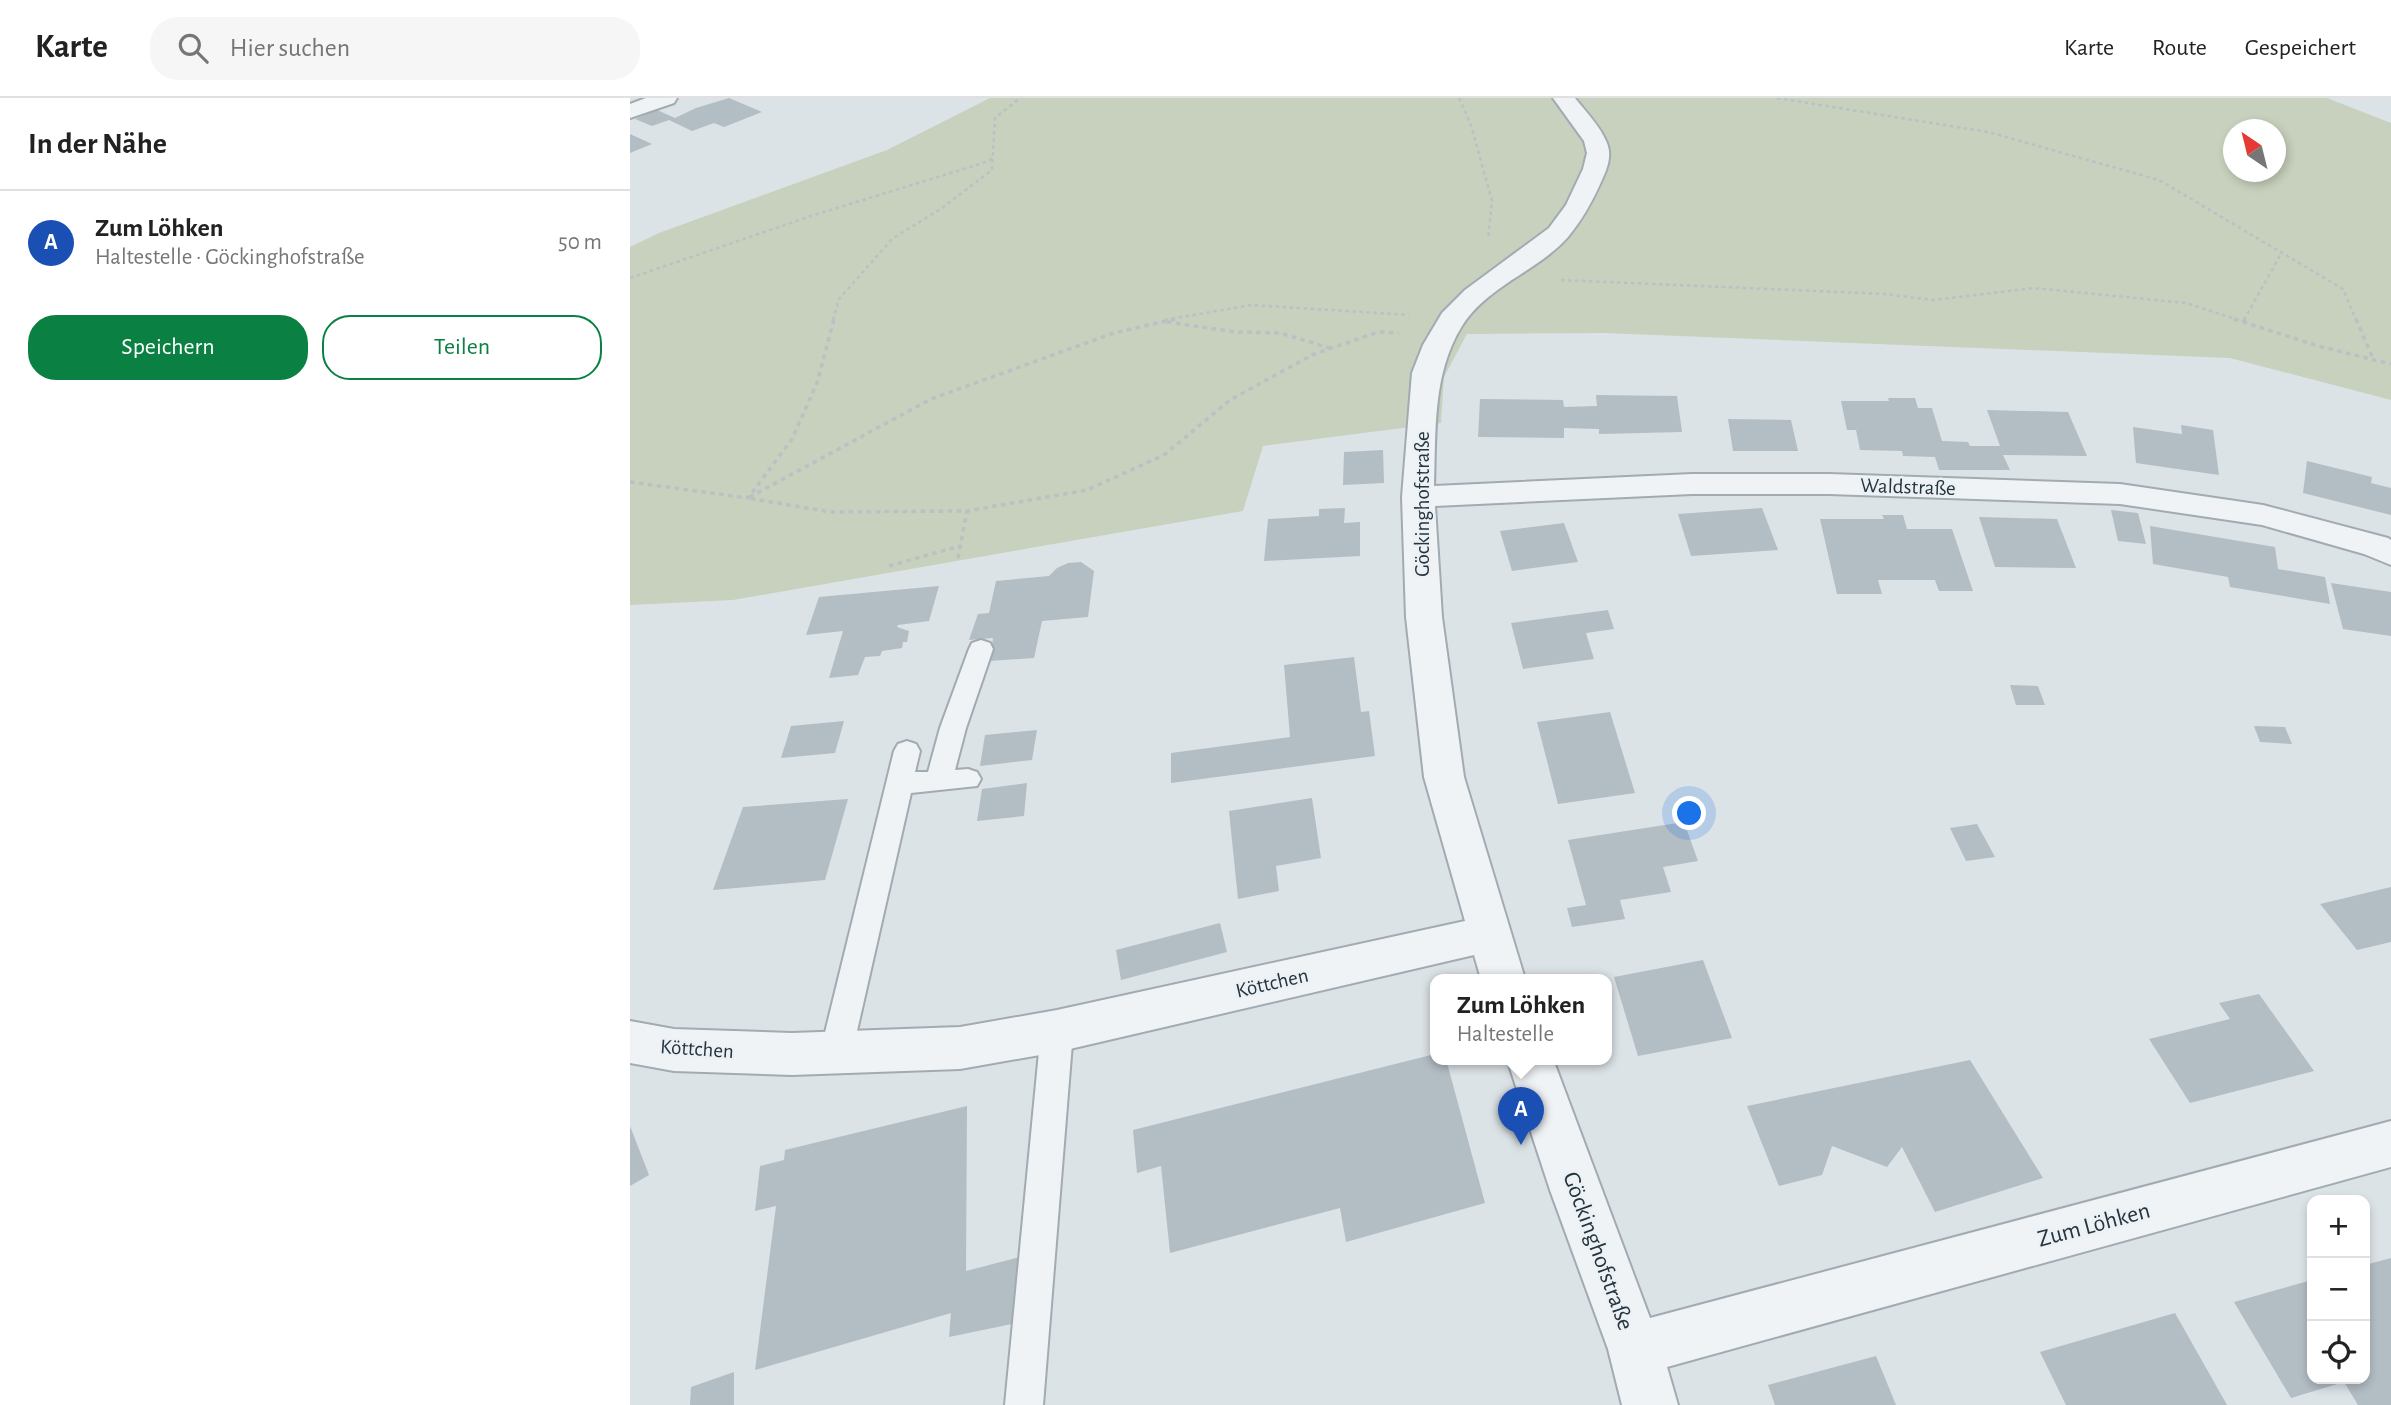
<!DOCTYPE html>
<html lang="de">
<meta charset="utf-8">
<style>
body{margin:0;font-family:"Alegreya Sans",sans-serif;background:#f6f6f6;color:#222}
.controls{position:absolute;right:21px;bottom:21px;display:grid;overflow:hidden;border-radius:14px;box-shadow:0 4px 10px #0003}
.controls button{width:63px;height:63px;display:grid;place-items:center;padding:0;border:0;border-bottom:2px solid #e0e0e0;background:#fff;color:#222;font:35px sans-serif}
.compass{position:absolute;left:1593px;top:21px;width:63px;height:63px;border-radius:50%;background:#fff;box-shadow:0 4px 10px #0003;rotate:325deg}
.you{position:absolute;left:1060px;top:716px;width:24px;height:24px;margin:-18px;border:5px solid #fff;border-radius:50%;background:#1a73e8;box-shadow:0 0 0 10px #1a73e833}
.badge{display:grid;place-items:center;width:46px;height:46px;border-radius:50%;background:#0b8043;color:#fff;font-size:23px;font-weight:700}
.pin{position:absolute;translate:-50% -58px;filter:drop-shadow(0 2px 4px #0008)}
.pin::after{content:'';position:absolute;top:37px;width:24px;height:21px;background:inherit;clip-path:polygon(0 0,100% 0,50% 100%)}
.popup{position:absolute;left:800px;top:876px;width:182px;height:91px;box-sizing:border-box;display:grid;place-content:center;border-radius:14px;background:#fff;filter:drop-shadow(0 2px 5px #0005);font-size:23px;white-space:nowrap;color:#767676}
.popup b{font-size:26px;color:#222}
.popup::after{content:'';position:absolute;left:50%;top:100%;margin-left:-14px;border:14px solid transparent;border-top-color:#fff}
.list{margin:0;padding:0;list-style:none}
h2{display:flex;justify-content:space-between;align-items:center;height:91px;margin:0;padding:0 28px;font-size:30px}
h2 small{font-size:23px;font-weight:400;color:#767676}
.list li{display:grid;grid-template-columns:46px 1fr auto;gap:21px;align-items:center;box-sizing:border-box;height:105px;padding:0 28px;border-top:2px solid #e0e0e0}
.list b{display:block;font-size:26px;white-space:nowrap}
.list p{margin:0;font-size:23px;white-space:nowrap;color:#767676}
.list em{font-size:23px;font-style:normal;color:#767676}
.actions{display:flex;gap:14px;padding:21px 28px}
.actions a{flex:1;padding:16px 0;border:2px solid #0b8043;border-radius:28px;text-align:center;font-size:24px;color:#0b8043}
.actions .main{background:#0b8043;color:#fff}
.icon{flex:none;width:38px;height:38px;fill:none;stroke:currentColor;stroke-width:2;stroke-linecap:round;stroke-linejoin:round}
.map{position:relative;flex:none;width:1761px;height:1307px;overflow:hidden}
header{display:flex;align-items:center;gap:42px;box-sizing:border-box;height:98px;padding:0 35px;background:#fff;border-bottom:2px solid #e0e0e0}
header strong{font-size:33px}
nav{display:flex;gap:38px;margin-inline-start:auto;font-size:24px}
.search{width:490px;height:63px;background:#f6f6f6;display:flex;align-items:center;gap:18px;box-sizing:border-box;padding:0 24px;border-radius:28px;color:#767676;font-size:26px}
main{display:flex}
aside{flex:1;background:#fff}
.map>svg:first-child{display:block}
.green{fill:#c7d1bd;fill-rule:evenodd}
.building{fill:#b3bdc4}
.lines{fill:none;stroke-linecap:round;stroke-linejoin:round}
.service-casing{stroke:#a1abb1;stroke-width:4}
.minor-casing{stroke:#a1abb1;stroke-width:4}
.path-far1{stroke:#bac1c5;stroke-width:2.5;stroke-dasharray:3.5 3.5;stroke-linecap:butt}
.path{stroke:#bac1c5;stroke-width:3.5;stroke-dasharray:4.5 4.5;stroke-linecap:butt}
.service{fill:#eff3f5;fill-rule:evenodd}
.minor{fill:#eff3f5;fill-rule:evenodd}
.labels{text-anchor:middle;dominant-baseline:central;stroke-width:5;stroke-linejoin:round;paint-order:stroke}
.street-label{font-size:21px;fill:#25343e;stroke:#ebf1f5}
.near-street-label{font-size:24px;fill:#25343e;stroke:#ebf1f5}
</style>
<header>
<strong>Karte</strong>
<div class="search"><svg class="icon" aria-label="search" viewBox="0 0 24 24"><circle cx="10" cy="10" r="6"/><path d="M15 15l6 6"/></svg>Hier suchen</div>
<nav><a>Karte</a><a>Route</a><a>Gespeichert</a></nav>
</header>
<main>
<aside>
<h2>In der Nähe<small></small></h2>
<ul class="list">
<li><span class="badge" style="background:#1a4fb4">A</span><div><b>Zum Löhken</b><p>Haltestelle · Göckinghofstraße</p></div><em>50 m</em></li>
</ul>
<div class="actions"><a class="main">Speichern</a><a>Teilen</a></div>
</aside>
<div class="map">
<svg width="1761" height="1307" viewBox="0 0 1761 1307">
<rect width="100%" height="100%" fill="#dce3e7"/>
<path class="green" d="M360 0H1697L1761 25V302L1600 260 974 235 837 236 814 279 811 325 633 348 613 413 103 502 0 507V149L29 135 257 52ZM1604 32H1646V74H1604Z"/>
<g class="building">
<path d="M99 0 132 14 94 29 84 25 62 33 39 22 22 28 5 21 27 12 45 20 66 10Z"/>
<path d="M0 36 22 46 0 55Z"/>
<path d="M966 297 1047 298 1052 334 969 336V331L934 330V340L848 339 850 301 933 302 934 309 967 308Z"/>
<path d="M1258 300H1285L1288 310H1302L1312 343 1338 344 1340 348H1370L1357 312 1438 314 1457 358 1373 357 1380 372H1309L1305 359 1273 358 1272 353 1230 352 1226 332H1217L1211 303H1259Z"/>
<path d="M1098 321 1161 322 1168 353H1103Z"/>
<path d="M1551 327 1583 332 1589 377 1506 365 1503 329 1552 336Z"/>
<path d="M753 352 754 385 713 387 714 354Z"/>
<path d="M1677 363 1742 379 1741 385 1761 390V417L1673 395Z"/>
<path d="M715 410 714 425 730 424V458L634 463 638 421 689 418V411Z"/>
<path d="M1132 410 1148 452 1061 458 1048 416Z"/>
<path d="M1481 412 1508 415 1516 446 1488 443Z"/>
<path d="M1252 417H1273L1277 431H1322L1343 493H1309L1305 482H1248L1252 496H1207L1190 421H1254Z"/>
<path d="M1349 419 1427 421 1446 470 1365 469Z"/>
<path d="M934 425 948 464 882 473 870 433Z"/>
<path d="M1520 428 1645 449 1648 471 1695 479 1700 506 1600 489 1598 479 1523 466Z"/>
<path d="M451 464 464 473 458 519 412 523 404 560 360 563 363 540 339 542 348 516 359 515 366 483 419 478 427 470 438 465Z"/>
<path d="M1701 485 1761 494V538L1713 531Z"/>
<path d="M309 488 299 523 268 527 267 529 279 533 277 544H273L272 550 252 553 250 558 235 559 228 577 199 580 213 533 176 537 189 499Z"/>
<path d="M978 512 984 531 956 535 964 561 893 571 881 525Z"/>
<path d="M724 559 731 614 739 613 745 658 541 685V655L660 639 654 567Z"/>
<path d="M1380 587 1408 588 1415 607H1386Z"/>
<path d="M980 614 1005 695 928 706 907 624Z"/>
<path d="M214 623 205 655 151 660 161 628Z"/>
<path d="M1624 628 1655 629 1662 646 1630 644Z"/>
<path d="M407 632 402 662 350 668 355 637Z"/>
<path d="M397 685 394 718 347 723 352 691Z"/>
<path d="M682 700 691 760 646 768 649 793 608 801 599 713Z"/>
<path d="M218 701 195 782 83 792 113 709Z"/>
<path d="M1054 724 1068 763 1033 769 1041 794 990 802 995 821 942 829 937 810 956 807 938 742Z"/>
<path d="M1347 726 1365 759 1336 763 1320 730Z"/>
<path d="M1761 789V844L1727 852 1690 806Z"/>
<path d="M590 825 597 854 491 882 486 852Z"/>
<path d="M1073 862 1102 940 1008 958 984 879Z"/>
<path d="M1629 896 1684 973 1560 1005 1519 941 1600 921 1589 905Z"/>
<path d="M805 956V961H816L855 1105 716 1144 710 1110 540 1155 531 1068 507 1075 503 1032Z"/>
<path d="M1340 962 1413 1080 1305 1114 1272 1049 1257 1069 1202 1048 1192 1077 1149 1088 1117 1008Z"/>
<path d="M337 1008 336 1173 398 1157 382 1226 319 1239 321 1215 125 1272 146 1108 125 1113 130 1068 154 1062 155 1052Z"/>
<path d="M0 1028 19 1077 0 1088Z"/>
<path d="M1761 1160V1307H1728L1714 1284 1661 1300 1604 1204 1682 1182V1281H1735V1167Z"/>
<path d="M1545 1215 1597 1307H1436L1410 1254Z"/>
<path d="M1246 1258 1266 1307H1145L1138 1287Z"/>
<path d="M104 1274V1307H60L61 1289Z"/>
</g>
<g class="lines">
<defs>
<g id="service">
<path d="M351 542 360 545 363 551 336 630 325 672 338 671 347 674 351 681 347 688 281 695 222 955 217 965 206 969 195 965 190 955 264 653 268 646 277 643 286 646 290 653 285 674H298L310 630 339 551 342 545Z"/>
<path d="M427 919 438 923 443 933 413 1307H375L411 933 416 923Z"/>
</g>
<g id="minor">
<path d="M16 0H47L44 5 0 20V6Z"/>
<path d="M923 0H945C955 13 970 28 976 43 983 57 977 71 971 84 962 104 952 122 938 139 908 173 857 188 832 228 802 276 806 334 804 388L1062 376H1199L1490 386 1633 407 1758 440 1761 442V467L1734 456 1632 427 1490 406 1199 396H1062L805 408 812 519 834 679 895 881H851L844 857 427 954 330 971 162 977 44 973 0 965V923L44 931 162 935 330 929 427 912 835 823 794 679 776 519 772 399 782 275 793 247 812 215 835 192 919 130 936 107 953 71 957 55 954 43Z"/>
<path d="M877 961H923L1020 1220 1761 1023V1069L1037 1269 1048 1307H992L978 1251 920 1092Z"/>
</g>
</defs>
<use href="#service" class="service-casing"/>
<use href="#minor" class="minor-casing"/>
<g class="path-far1">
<path d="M829 0 841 27 862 103 858 141"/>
<path d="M1147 0 1358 34 1529 82 1713 191 1726 222"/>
<path d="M0 180 181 118 350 66 360 62 363 57"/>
<path d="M931 182 1255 196 1303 202 1404 190 1556 205 1609 222"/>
<path d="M203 222 209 201 262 141 312 110 362 72 365 20 390 0"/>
<path d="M535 222 621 207 779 217"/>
<path d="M1614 222 1652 154"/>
</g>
<g class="path">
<path d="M545 221 484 235 301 301 118 400 200 414 337 413 457 392 534 357 600 302 682 257 748 234 769 235"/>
<path d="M1604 221 1688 248 1761 266"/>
<path d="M1726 221 1744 263"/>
<path d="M537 224 606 234 650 235 700 250"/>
<path d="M1613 224 1615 221"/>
<path d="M0 384 118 400 162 341 187 285 204 221"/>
<path d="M328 460 337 413"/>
<path d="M259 468 330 448"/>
</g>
<use href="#service" class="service"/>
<use href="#minor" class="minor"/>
</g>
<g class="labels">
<g class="street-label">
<text transform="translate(1278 389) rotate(2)">Waldstraße</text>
<text transform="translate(792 406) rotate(-90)">Göckinghofstraße</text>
<text transform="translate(642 885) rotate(-13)">Köttchen</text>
<text transform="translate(67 951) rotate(4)">Köttchen</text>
</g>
<g class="near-street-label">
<text transform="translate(1464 1127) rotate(-15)">Zum Löhken</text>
<text transform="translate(968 1153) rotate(70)">Göckinghofstraße</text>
</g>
</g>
</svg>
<div class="controls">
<button>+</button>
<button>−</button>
<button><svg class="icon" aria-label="locate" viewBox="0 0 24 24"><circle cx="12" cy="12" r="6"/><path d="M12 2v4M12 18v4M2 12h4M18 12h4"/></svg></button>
</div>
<svg class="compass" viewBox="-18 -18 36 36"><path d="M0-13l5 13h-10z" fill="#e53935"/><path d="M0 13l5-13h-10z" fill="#767676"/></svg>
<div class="you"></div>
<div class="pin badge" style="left:891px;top:1047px;background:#1a4fb4">A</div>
<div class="popup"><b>Zum Löhken</b>Haltestelle</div>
</div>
</main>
